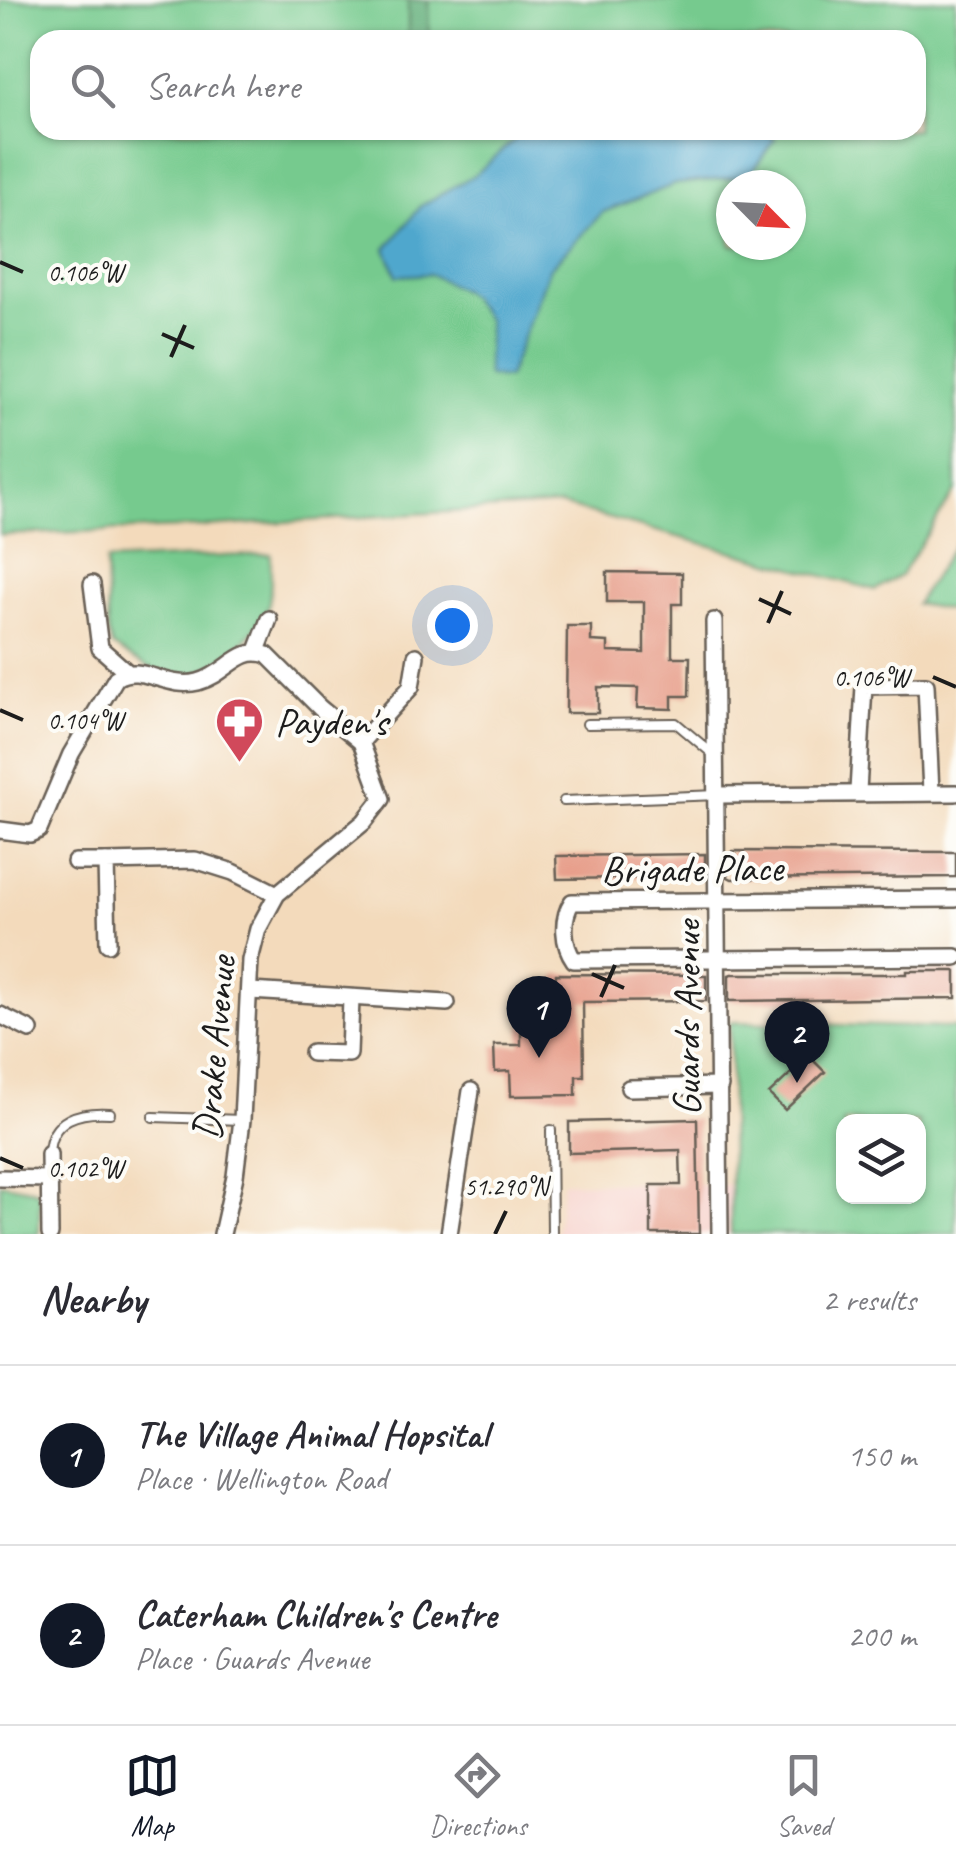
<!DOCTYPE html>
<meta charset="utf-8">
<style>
body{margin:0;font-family:Caveat,sans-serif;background:#f2f2f3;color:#2b2b33}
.controls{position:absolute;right:30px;bottom:30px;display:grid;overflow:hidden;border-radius:20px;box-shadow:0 2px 8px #0004}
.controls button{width:90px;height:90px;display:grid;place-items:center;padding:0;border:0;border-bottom:2px solid #e1e1e2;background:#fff;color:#2b2b33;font:50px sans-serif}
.compass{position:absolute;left:716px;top:170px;width:90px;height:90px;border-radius:50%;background:#fff;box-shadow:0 2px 8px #0004;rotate:114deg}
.you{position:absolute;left:452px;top:625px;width:35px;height:35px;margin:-25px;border:8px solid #fff;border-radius:50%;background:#1a73e8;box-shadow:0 0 0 15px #1a73e833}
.badge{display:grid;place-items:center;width:65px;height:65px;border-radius:50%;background:#111827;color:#fff;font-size:32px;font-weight:700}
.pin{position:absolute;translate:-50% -82px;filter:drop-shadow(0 2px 5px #0008)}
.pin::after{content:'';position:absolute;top:52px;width:35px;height:30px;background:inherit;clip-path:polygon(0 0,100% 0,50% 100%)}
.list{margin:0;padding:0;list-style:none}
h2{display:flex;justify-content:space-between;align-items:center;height:130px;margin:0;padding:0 40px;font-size:42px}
h2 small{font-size:32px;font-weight:400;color:#7c7c81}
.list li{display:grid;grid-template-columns:65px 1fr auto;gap:30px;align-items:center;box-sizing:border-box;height:180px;padding:0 40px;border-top:2px solid #e1e1e2}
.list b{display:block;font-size:38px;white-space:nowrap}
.list p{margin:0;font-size:32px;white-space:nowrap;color:#7c7c81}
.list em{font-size:32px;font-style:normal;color:#7c7c81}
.icon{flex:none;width:55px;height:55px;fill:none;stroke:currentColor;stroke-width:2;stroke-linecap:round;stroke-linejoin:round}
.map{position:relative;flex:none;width:956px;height:1234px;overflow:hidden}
.search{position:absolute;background:#fff;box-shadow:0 2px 8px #0004;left:30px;right:30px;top:30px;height:110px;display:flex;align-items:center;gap:25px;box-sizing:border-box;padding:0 35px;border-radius:30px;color:#7c7c81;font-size:38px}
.sheet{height:490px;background:#fff}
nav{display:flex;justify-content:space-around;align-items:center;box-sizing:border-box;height:140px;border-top:2px solid #e1e1e2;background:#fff;font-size:28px;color:#7c7c81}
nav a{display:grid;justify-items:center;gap:5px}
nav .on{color:#111827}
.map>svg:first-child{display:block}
.built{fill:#f7d0ca}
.green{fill:#76ca8e;stroke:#497355;stroke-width:2.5;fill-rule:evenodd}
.forest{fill:#60ae79;stroke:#3e654a;stroke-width:2.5}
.water{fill:#50a7cd;stroke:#366274;stroke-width:2.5}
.building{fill:#e79e8a}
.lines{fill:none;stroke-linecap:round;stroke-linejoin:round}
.service-casing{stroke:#675e54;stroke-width:12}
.minor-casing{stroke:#675e54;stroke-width:20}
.service{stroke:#fff;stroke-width:8}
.minor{stroke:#fff;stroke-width:15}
.ticks{fill:none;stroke:#1c1c1c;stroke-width:4}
.labels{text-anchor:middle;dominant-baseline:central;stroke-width:8;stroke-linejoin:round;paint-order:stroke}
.poi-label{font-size:40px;fill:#1c1c1c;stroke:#fdfcf7;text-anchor:start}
.street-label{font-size:40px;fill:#1c1c1c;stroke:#fdfcf7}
.ticks-label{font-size:25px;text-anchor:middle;fill:#1c1c1c;stroke:#fdfcf7;stroke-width:8;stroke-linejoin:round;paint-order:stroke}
</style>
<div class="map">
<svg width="956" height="1234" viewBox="0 0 956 1234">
<rect width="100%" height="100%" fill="#fdfcf7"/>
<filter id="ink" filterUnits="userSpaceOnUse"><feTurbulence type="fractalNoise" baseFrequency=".01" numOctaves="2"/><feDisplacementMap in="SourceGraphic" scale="20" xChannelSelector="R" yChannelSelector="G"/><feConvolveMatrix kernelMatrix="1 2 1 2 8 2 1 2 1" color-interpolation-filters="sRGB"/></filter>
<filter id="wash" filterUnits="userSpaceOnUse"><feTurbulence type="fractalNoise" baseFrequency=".0048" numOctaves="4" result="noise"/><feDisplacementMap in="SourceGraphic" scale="40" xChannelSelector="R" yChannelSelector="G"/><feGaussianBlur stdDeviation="2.25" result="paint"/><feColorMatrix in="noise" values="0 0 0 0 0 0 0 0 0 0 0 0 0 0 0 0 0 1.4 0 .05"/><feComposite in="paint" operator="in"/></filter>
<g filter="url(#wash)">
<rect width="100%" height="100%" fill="#f3dabb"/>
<path class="built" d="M563 1182 730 1185 731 1234H556Z"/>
<g class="green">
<path d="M0 0H956V490L901 575 875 590 560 505 204 527 0 535ZM40 40H916V130H40ZM731 185H791V245H731Z"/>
<path d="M956 542V611L916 604Z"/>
<path d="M271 554C270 570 273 595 267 609 254 639 209 678 176 676 153 674 131 657 112 646L108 633 106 561Z"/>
<path d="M730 1022 956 1028V1234H731ZM844 1122H918V1196H844Z"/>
<path d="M0 1183 35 1190 40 1197 39 1234H0Z"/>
</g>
<path class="forest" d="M408 0H428L429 40H408Z"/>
<path class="water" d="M525 130H668L675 133 758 130 775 139 749 176 676 184 603 212 549 269 508 378 487 376 488 321 467 293 430 274 397 276 386 249 422 205 476 174Z"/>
<g id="blocks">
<g class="building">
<path d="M607 572 682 573V604H672V657H690L689 696H672V709L637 708 638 688 598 687V713H566L567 626H591V641L608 642V652L644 653V602H607Z"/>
<path d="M733 851 956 852V877L732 879 728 877V854Z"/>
<path d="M705 854V877L557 879 556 856Z"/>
<path d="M907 971H956V998L729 1001V975L732 974H907Z"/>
<path d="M556 974 706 975V1001L583 1002 584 1076H576V1095L511 1096 510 1071 495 1072 494 1045H521V1025L553 1024Z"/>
<path d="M809 1056 825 1072 785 1110 769 1094Z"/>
<path d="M697 1119 699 1234H651V1185H681L680 1150 569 1153V1122Z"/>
</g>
</g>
</g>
<g filter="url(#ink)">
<use href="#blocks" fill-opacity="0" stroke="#675e54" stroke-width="2.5"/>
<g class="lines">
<defs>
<g id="service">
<path d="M587 724 676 723 714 755"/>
<path d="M564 801 718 795"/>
<path d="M153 1117 242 1120"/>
<path d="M551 1130 552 1234"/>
<path d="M49 1154C50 1118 80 1111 110 1113"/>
</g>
<g id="minor">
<path d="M92 584 100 648 126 671"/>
<path d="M714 621 720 1234"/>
<path d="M257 651 269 619"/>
<path d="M361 742 411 687 416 656"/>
<path d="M858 791 864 686 926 685 931 792"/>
<path d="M718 795 956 793"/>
<path d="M0 830 30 834 39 830 71 754 116 678C140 662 167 690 198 682 228 674 239 645 267 655L320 708 361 742 382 799 364 822 277 894 258 929 250 960 242 1120 235 1176 222 1234"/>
<path d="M75 862H106"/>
<path d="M956 899 572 902C561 919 563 945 574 960L956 957"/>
<path d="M108 944 106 862 195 860 233 872 277 894"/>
<path d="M250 991 447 1003"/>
<path d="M0 1015 30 1030"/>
<path d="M312 1053 349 1054 351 999"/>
<path d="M629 1088 720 1086"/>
<path d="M49 1154 50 1234"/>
<path d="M0 1178 48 1179"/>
<path d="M449 1234 471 1091"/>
</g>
</defs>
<use href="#service" class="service-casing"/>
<use href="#minor" class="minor-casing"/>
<use href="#service" class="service"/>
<use href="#minor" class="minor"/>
</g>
</g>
<path class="ticks" d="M0 262 23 272M162 334 194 348M171 357 185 325M759 599 791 614M768 623 782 591M933 677 956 687M0 710 23 720M592 974 624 988M601 997 615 965M0 1158 23 1168M495 1234 506 1211"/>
<defs>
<symbol id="pharmacy-pin" viewBox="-11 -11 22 30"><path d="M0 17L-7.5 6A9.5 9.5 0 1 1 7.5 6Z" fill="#d1495b" stroke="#fdfcf7"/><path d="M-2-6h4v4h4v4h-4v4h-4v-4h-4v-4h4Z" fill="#fff"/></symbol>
</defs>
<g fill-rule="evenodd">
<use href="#pharmacy-pin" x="212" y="694" width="55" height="75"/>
</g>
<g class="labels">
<g class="poi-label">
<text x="275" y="722">Payden's</text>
</g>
<g class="street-label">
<text transform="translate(692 869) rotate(-1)">Brigade Place</text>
<text transform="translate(687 1018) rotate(-90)">Guards Avenue</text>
<text transform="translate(214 1048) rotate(-85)">Drake Avenue</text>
</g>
</g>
<g class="ticks-label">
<text x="85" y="281">0.106°W</text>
<text x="871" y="686">0.106°W</text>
<text x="85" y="729">0.104°W</text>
<text x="85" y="1177">0.102°W</text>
<text x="506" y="1195">51.290°N</text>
</g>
</svg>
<div class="controls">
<button><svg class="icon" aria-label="layers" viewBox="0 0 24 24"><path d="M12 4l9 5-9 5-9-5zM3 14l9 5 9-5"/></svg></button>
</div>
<svg class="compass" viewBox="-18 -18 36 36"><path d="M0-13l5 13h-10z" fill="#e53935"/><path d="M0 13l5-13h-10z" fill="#7c7c81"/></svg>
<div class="you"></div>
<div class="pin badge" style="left:539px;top:1058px">1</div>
<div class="pin badge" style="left:797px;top:1083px">2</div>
<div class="search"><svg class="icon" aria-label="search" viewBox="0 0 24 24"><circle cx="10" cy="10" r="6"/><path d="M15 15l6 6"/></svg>Search here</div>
</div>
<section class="sheet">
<h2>Nearby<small>2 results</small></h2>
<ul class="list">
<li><span class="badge">1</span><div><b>The Village Animal Hopsital</b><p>Place · Wellington Road</p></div><em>150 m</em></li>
<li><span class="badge">2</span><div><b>Caterham Children's Centre</b><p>Place · Guards Avenue</p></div><em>200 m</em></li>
</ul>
</section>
<nav>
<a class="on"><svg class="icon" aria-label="map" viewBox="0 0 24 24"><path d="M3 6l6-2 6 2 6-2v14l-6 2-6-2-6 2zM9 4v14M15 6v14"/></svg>Map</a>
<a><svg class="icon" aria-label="directions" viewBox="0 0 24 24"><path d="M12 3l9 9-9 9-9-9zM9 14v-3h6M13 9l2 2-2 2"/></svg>Directions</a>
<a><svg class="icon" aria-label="saved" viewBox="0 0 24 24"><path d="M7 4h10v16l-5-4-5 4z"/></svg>Saved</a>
</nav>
